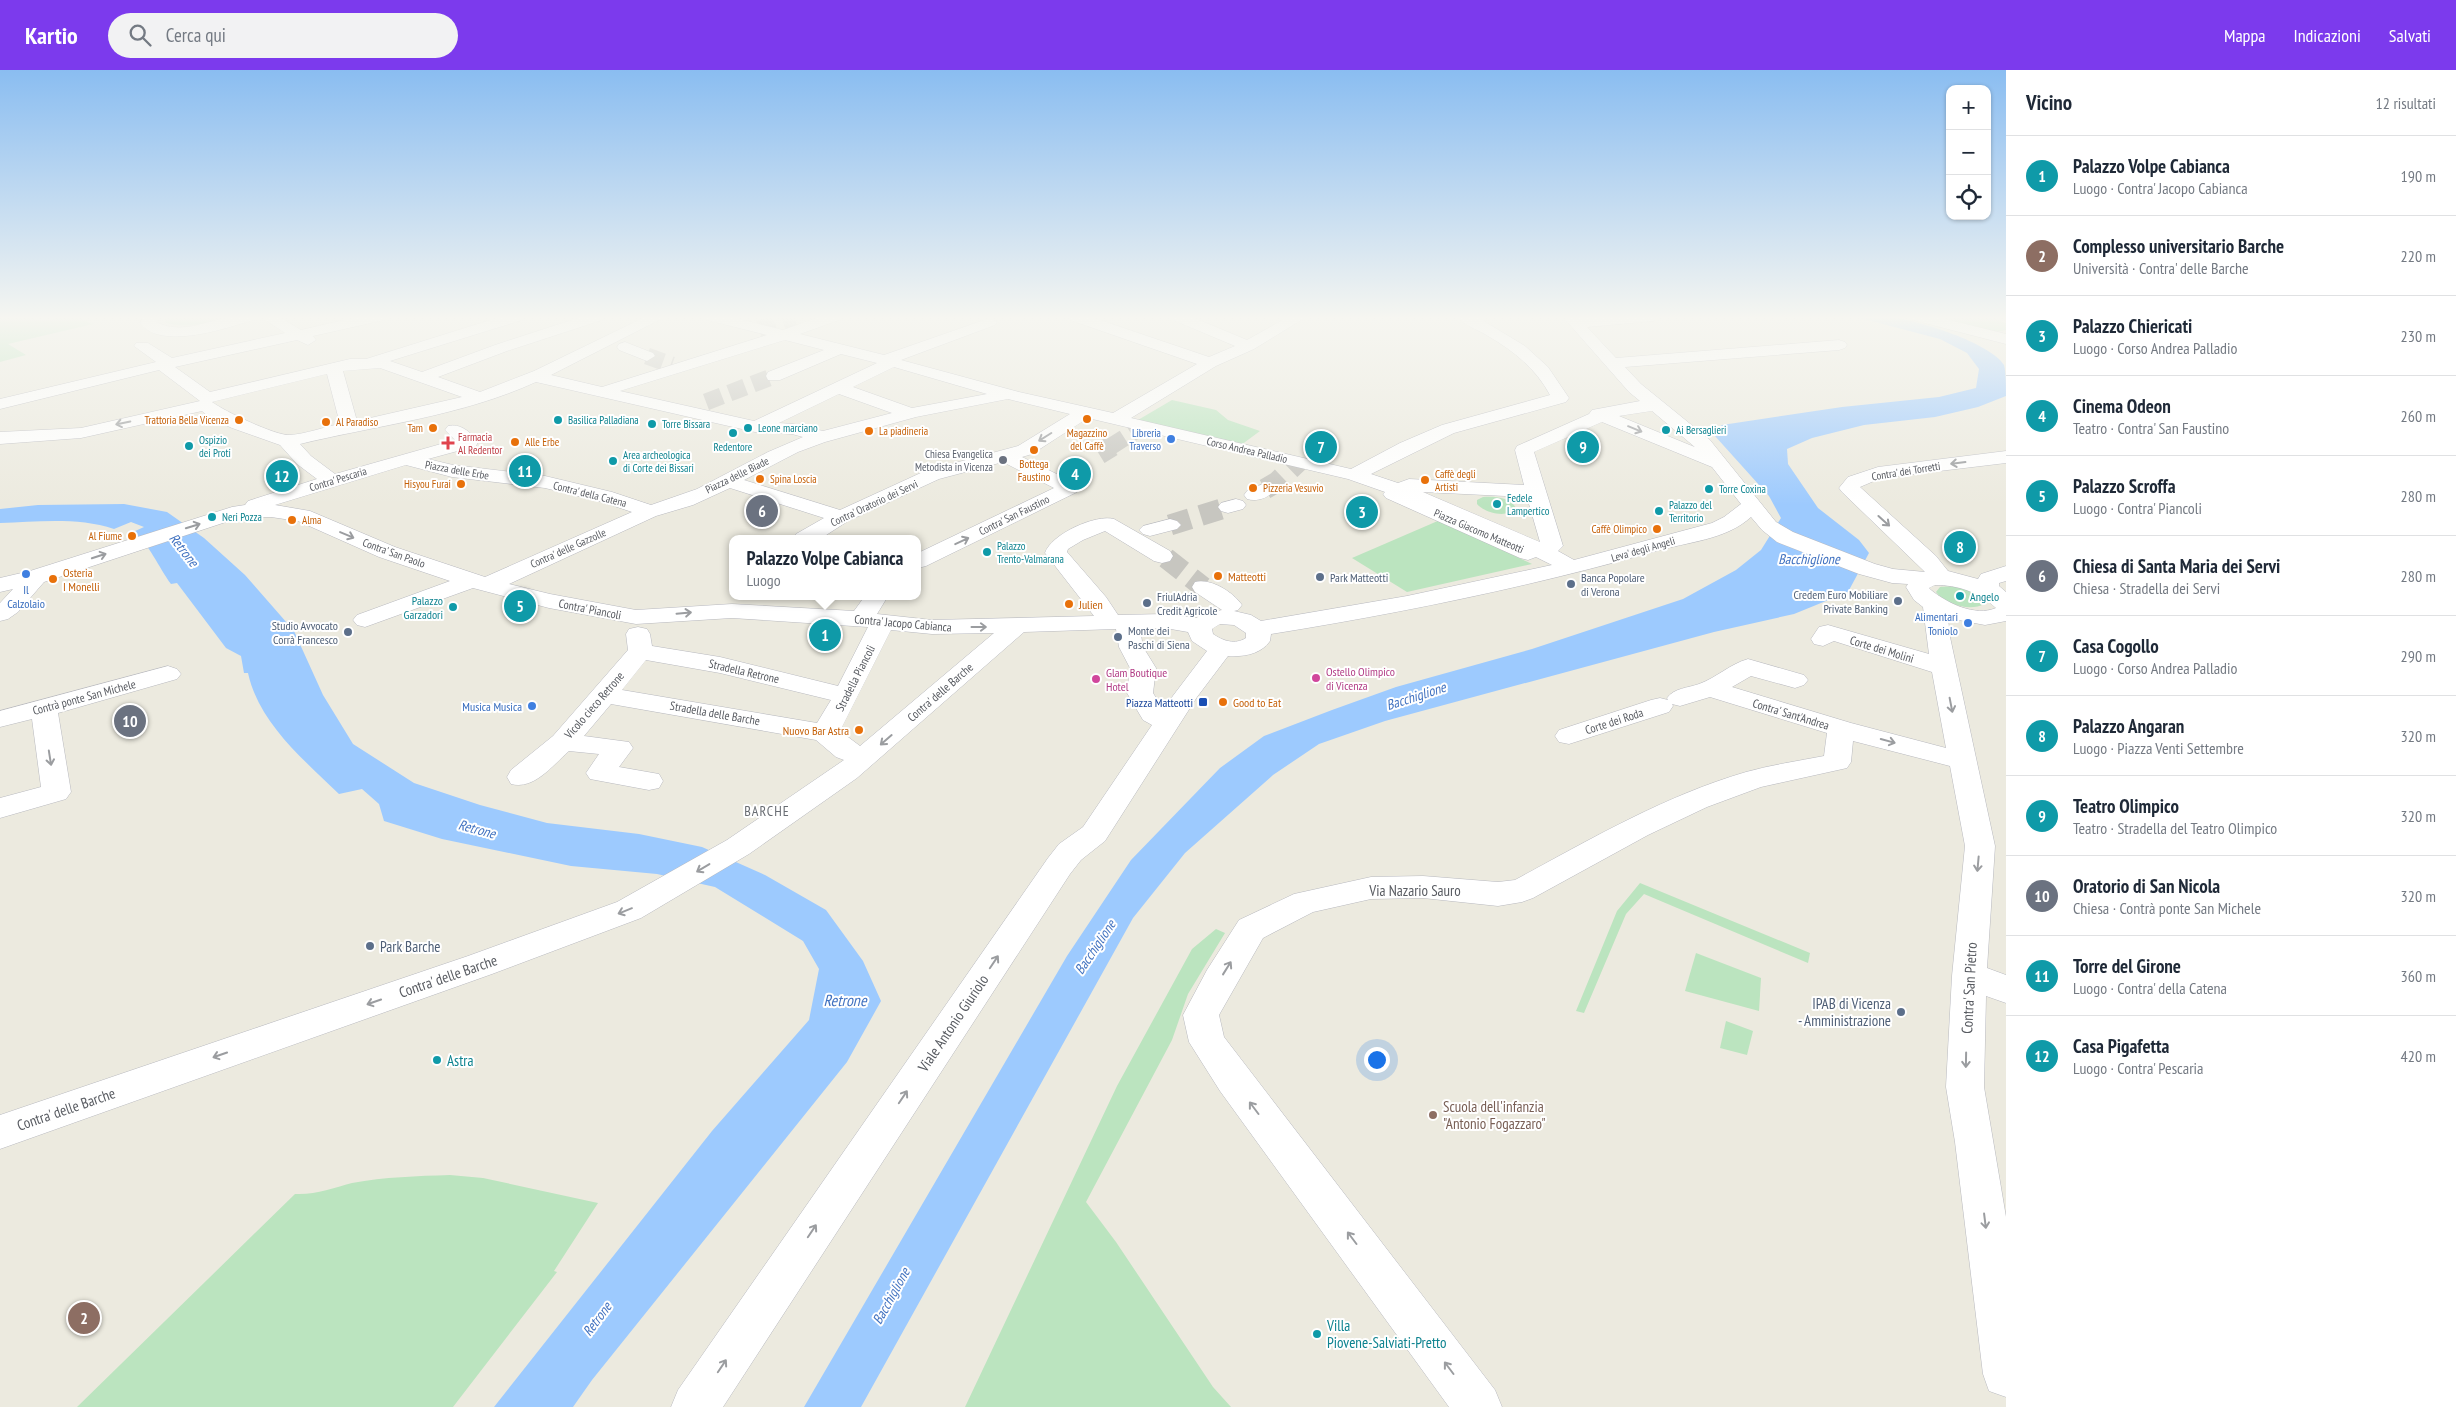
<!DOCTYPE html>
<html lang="it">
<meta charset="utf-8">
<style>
body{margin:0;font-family:"PT Sans Narrow",sans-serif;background:#f2f2f3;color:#1f2937}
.controls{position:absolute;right:15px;top:15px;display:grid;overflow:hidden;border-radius:10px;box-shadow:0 1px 4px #0004}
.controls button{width:45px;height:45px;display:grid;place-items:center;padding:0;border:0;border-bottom:1px solid #e0e1e3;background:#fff;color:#1f2937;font:25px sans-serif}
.you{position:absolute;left:1376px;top:989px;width:18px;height:18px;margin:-12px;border:4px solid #fff;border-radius:50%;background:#1a73e8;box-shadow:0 0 0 8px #1a73e833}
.badge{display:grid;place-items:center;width:32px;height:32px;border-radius:50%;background:#7c3aed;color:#fff;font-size:16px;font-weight:700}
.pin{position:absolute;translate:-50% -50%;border:2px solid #fff;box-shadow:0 1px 5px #0006}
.popup{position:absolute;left:729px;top:465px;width:192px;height:65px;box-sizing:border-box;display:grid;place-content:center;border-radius:10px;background:#fff;filter:drop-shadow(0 1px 4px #0005);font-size:16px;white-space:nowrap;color:#747a83}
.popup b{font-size:19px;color:#1f2937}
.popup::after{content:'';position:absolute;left:50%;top:100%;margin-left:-10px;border:10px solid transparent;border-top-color:#fff}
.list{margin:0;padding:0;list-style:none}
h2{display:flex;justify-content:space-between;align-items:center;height:65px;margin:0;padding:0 20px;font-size:21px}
h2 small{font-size:16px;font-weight:400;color:#747a83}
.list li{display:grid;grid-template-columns:32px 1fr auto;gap:15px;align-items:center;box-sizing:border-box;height:80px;padding:0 20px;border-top:1px solid #e0e1e3}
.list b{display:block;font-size:19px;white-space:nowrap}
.list p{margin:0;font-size:16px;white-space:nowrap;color:#747a83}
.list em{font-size:16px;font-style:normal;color:#747a83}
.icon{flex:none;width:28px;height:28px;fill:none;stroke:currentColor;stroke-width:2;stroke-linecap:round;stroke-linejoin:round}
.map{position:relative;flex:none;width:2006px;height:1337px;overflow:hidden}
header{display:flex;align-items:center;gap:30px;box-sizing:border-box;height:70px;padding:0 25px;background:#7c3aed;color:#fff}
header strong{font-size:24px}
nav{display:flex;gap:28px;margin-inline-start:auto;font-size:18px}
.search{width:350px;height:45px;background:#f2f2f3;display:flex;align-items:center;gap:12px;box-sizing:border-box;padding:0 18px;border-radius:28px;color:#747a83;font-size:19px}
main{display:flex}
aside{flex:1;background:#fff}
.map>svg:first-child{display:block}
.green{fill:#bbe4bf}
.water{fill:#9dcafe}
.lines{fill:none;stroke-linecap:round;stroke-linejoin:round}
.minor-tunnel-far1{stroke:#c7c6c0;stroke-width:17;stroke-dasharray:17 8;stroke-linecap:butt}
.minor-tunnel{stroke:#c7c6c0;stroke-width:21;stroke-dasharray:21 11;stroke-linecap:butt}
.minor-casing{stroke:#b8b9bf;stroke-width:1}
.minor{fill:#fff;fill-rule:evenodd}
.oneway{stroke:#9b9da0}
.food-dot{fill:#e8710a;stroke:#fff;stroke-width:2}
.culture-dot{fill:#0f9aa8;stroke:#fff;stroke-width:2}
.shop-dot{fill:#3f7fe0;stroke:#fff;stroke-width:2}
.health-dot{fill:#e0444e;stroke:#fff;stroke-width:2}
.worship-dot{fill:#6b7280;stroke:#fff;stroke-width:2}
.service-dot{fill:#5c6f8a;stroke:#fff;stroke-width:2}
.hotel-dot{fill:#d1479c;stroke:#fff;stroke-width:2}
.transit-dot{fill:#1a4fb4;stroke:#fff;stroke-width:2}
.education-dot{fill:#8d6e63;stroke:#fff;stroke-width:2}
.labels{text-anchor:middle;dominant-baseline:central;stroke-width:4;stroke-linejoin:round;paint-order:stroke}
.far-food-label{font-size:11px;fill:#c56008;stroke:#fff;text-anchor:start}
.far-culture-label{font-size:11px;fill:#0d838f;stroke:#fff;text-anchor:start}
.far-shop-label{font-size:11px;fill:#366cbe;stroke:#fff;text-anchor:end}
.far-health-label{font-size:11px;fill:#be3a42;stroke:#fff;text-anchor:start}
.far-street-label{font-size:11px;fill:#585b61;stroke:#fff}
.far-worship-label{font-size:11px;fill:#5b616d;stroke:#fff;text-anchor:end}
.food-label{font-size:12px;fill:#c56008;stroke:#fff;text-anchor:start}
.service-label{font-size:12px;fill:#4e5e75;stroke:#fff;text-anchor:start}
.shop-label{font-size:12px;fill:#366cbe;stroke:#fff;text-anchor:end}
.culture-label{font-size:12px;fill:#0d838f;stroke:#fff;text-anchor:start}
.street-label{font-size:12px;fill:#585b61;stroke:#fff}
.hotel-label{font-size:12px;fill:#b23c85;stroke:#fff;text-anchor:start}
.transit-label{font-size:12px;fill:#164399;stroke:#fff;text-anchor:end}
.water-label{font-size:14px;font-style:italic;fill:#4172c0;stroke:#fff}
.neighbourhood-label{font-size:14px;letter-spacing:1px;fill:#696d73;stroke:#fff}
.near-street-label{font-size:15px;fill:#585b61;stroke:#fff}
.near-service-label{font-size:15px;fill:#4e5e75;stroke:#fff;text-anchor:start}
.near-culture-label{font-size:15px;fill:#0d838f;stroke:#fff;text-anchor:start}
.near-education-label{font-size:15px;fill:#785e54;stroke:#fff;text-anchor:start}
.near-water-label{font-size:16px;font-style:italic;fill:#4172c0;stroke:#fff}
</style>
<header>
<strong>Kartio</strong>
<div class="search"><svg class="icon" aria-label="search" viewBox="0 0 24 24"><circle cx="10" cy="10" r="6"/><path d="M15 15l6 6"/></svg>Cerca qui</div>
<nav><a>Mappa</a><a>Indicazioni</a><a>Salvati</a></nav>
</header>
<main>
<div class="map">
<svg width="2006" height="1337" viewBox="0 0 2006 1337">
<rect width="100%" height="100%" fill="#eceadf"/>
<g class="green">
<path d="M0 247H33L31 248C48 256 57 244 74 247 80 248 87 252 93 254L8 274 26 285 0 292Z"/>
<path d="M167 247H221C205 255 183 258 166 253L165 250Z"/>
<path d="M1931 247H1990L2006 253V260L1990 263Z"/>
<path d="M1172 330 1216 340 1228 350 1260 361 1241 375 1138 350Z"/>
<path d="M1483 427C1494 426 1510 427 1516 438 1507 449 1485 443 1477 434V430Z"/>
<path d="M1440 450 1532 494 1407 522 1352 488Z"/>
<path d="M1940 517C1952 515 1983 518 1984 534 1970 542 1945 534 1936 522Z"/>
<path d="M1640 813 1810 883 1808 893 1644 824 1626 844 1584 943 1576 941 1617 841Z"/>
<path d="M1216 859 1225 863 1188 924 1172 970 1086 1132 1116 1172 1213 1317 1231 1337H965L1117 1016 1192 879Z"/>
<path d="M1696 883 1761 908 1759 941 1685 921Z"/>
<path d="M1726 951 1753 961 1747 985 1720 978Z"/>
<path d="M450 1105 483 1108 598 1133 554 1201 557 1202 453 1337H77L295 1124C316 1125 333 1118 352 1113 385 1107 417 1106 450 1105Z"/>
</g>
<g class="water">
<path d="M1856 247C1868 247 1880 246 1891 247 1917 250 1991 273 2004 295 2006 302 2006 317 2006 326L1978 337 1935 347 1864 355 1812 368 1787 379 1788 394 1818 438 1859 470 1869 483 1848 522 1794 544 1714 562 1385 651 1319 674 1273 705 1185 783 1133 848 861 1337H804L1067 886 1131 790 1220 698 1264 666 1332 640 1396 617 1532 579 1683 529 1736 500 1761 480 1781 448 1769 426 1715 366 1716 359 1722 355 1842 337 1939 327 1976 318 1979 299 1967 283 1940 269Z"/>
<path d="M124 434 167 442 204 468 245 505 294 561 323 625 353 674 414 713 480 735 547 753 639 764 702 777 765 805 826 840 863 891 881 931 847 992 592 1310 573 1337H494L712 1061 809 950 819 899 803 871 715 817 657 804 571 796 442 769 384 751 379 734 362 719 339 724C303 689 259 653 248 603H244L241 586 226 578 177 513 171 514C159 498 149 473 133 462L144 457 131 452 114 459C78 447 37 452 0 453V439L38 435Z"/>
</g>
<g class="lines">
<g class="minor-tunnel-far1">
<path d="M759 259 794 247"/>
<path d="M647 286 672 295"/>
<path d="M706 332 774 306"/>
<path d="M1110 377 1135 361"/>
</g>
<g class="minor-tunnel">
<path d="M1099 384 1112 376"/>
<path d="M1265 419 1277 412 1298 392"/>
<path d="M1170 455 1228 437"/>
<path d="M1166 488 1203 517"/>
</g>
<defs>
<g id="minor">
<path d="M144 247H160L156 252C182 265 205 251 231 247 239 246 247 247 255 247L253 250C227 258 160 281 140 253Z"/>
<path d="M261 247H279L301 260 357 247H386L384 250 313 266 316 270 308 275 297 270 175 297 210 322 350 289H366L500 247H524L522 250 390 291 422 302 495 275 581 247H604L602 250 507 281 438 307 480 322 534 301 645 247H665L551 305 602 317 767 265 707 250 705 247H731L783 260 819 247H841L839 250 800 264 884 285 990 248 997 252 995 255 901 290 1019 322 1113 343 1197 294 1070 250 1068 247H1091L1209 287 1235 276 1173 250 1171 247H1192L1247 270 1288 247H1306L1254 279 1216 296 1131 348 1351 399 1400 373 1442 355 1550 325C1536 299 1514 281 1488 266 1479 260 1465 256 1458 247H1477L1525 276 1548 297 1569 328 1566 332 1454 363 1371 404 1398 413 1409 409 1524 415 1515 380 1517 376 1589 344 1592 340 1640 331 1629 322 1563 247H1660L1653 251 1587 257 1616 288 1839 270 1845 272 1847 275 1845 278 1839 280 1625 297 1641 314 1710 370 1776 452 1793 462 1875 494 1893 499 1925 502 1842 422 1839 418 1848 407 1878 397 2006 381V393L1881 408 1860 417 1936 486 1948 501 1978 509 1981 504 2006 496V511L1999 513V516L2006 522V551L1985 555 1948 548 1950 567 1995 776 1987 898 2006 905V933L1986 926 1984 1017 2006 1147V1327L1989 1321 1983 1304 1955 1072 1946 1017 1952 906 1965 776 1950 696 1853 671 1851 692 1847 698 1761 717 1707 737 1648 765 1533 828 1522 832 1498 836 1423 828 1371 829 1313 842 1263 868 1219 945 1224 967 1495 1320 1502 1337H1449L1220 1021 1189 972 1183 945 1207 900 1239 850 1294 824 1371 807 1423 806 1498 812 1515 810C1589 770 1664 726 1746 702 1771 695 1798 691 1824 686L1827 663 1710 627 1680 636 1672 634 1673 636 1669 642 1569 674 1559 672 1555 666 1559 660 1651 630 1660 628 1668 630 1667 628C1674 618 1688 618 1699 614 1716 608 1730 594 1748 589L1804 605 1808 610 1804 615 1795 618 1751 606 1732 617 1851 653 1946 678 1932 602 1834 571 1823 576 1814 574 1811 569 1819 557 1828 555 1929 584 1923 537 1914 530 1906 517 1908 514 1892 513 1859 504 1777 472 1762 460 1751 447C1726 470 1687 472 1656 481 1529 517 1401 543 1271 564L1270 571C1261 584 1244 587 1228 586L1197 627 1105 771 1081 790 1070 804 723 1337H671L678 1320 1048 788 1059 774 1083 757 1152 655 1143 650 1127 623 1130 598 1119 577 1116 559 1024 562 857 708 749 784 641 848 492 904 0 1079V1045L468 886 617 832 727 770 844 690 836 687 816 670 611 634 584 666 629 672 633 678 619 697 659 704 663 711 659 718 649 720 590 709 586 703 599 684 569 681C552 696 534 720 511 714L507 707 511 700 553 666 628 580 626 564 629 559 638 557 647 559 650 564 652 576 720 587 838 616 868 557 732 548 636 554 549 538 473 518 365 557 357 555 353 550 357 545 450 511 379 487 298 451 271 447H241L44 512 18 542 8 549 0 551V533L13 519 0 522V508L30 501 232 437 245 435 248 431 317 409 297 394 280 375 232 358 210 348 202 341 81 368 0 374V362L81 358 200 331 159 300 0 339V329L156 292 134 276 136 273H148L172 288 285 263ZM785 270 824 280 768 302 766 306 768 310H780L841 284 877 293 754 351 620 321ZM894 297 987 324 912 338 853 317ZM380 298 462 327 357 351 343 301ZM327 304 340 354C324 357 306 364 290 365 276 366 224 341 212 332ZM536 312 755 362 792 364 803 367 768 382 697 419 651 435 612 422 545 406 453 395 428 389 476 376 478 372C471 362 460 353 448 356L445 360 455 370 335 404 311 386 300 374C379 355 462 346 536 312ZM839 324 892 343 823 361 793 354 779 353ZM1008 329 1070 344 1018 376 925 401 840 440 744 410 798 382 825 372 916 347ZM1652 341 1696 378H1697L1619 346ZM1088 348 1348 409 1385 422 1383 424 1386 428 1520 488 1528 490 1536 487 1552 495 1407 526 1261 551 1251 545 1234 541 1238 540 1242 535C1233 522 1211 508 1195 512L1192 517 1195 522 1222 540 1204 544 1196 548 1165 544 1118 545 1106 527 1067 482 1068 479 1083 470 1105 461 1154 491 1162 493 1170 491 1173 486 1170 481 1114 449C1096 444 1051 464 1045 483L1094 546 932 550 877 544 888 526H865L854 541 732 534 636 540 550 524 509 514 656 446 693 435 730 418 824 448 796 464 793 469H820L848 451 939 409 1003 392 1054 418 918 483V498L926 496 1077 422 1080 418 1077 414 1022 387 1032 384ZM1602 352 1712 397 1741 434 1724 447 1712 453 1574 490 1558 481 1563 476 1534 382ZM406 395 452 407 545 418 599 431 632 442 485 507 395 477 310 441 275 435ZM1423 422 1527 427 1540 472ZM1935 515C1958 515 1979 522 1996 538 1975 547 1947 533 1931 520L1929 518ZM1220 554 1234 555 1246 563V568C1235 575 1223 571 1213 564L1212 559ZM1165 558 1188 562 1192 571 1207 581 1163 639 1153 623 1156 598 1143 577 1140 559ZM891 560 932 564 994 563 860 676 840 661ZM646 590 720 603 831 630 817 653 622 620Z"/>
<path d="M1911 247H1937L2006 264V274L1913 250Z"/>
<path d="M625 272 653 283 655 286 647 291 619 280 617 277 619 274Z"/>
<path d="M1265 413 1272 415 1275 419C1269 428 1257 432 1247 429L1244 425 1247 421Z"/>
<path d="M1236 429 1243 431 1246 435 1243 439 1228 443 1221 441 1218 437 1221 433Z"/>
<path d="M1170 449 1177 451 1181 455 1177 459 1150 466 1143 464 1139 460 1143 456Z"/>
<path d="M168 596 177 599 181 604 177 609 58 643 71 722 66 729 0 748V728L41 717 32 649 0 657V641Z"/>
</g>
</defs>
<use href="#minor" class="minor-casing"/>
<use href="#minor" class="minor"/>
</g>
<defs><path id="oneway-shaft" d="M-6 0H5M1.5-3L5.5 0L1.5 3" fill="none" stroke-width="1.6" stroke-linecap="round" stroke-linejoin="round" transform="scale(1.25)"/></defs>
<g class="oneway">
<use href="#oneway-shaft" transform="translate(123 353) rotate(168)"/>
<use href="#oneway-shaft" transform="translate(1635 359) rotate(22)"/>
<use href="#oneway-shaft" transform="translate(1045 367) rotate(148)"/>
<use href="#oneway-shaft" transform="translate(1958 393) rotate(173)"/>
<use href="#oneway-shaft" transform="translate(1884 451) rotate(42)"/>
<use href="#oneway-shaft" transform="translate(193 456) rotate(-17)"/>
<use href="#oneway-shaft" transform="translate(347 465) rotate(23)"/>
<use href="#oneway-shaft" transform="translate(962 471) rotate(-25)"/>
<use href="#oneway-shaft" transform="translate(99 486) rotate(-18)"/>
<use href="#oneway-shaft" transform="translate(684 543) rotate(-5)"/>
<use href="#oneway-shaft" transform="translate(979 557)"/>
<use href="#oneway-shaft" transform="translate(1951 635) rotate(79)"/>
<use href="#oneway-shaft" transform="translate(886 670) rotate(139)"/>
<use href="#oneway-shaft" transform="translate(1888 671) rotate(15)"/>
<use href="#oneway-shaft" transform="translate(50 688) rotate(81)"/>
<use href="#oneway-shaft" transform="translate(1978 794) rotate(95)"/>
<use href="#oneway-shaft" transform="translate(703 798) rotate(149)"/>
<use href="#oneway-shaft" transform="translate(625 841) rotate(158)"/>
<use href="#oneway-shaft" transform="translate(994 892) rotate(-56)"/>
<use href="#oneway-shaft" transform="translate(1227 898) rotate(-58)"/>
<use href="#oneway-shaft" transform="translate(374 932) rotate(161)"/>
<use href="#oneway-shaft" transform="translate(220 985) rotate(161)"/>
<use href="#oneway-shaft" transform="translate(1966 990) rotate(91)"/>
<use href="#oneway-shaft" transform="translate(903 1027) rotate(-56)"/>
<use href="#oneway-shaft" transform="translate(1254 1038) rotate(-127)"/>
<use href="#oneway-shaft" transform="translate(1985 1151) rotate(83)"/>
<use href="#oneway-shaft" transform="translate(812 1161) rotate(-56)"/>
<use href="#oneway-shaft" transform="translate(1352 1168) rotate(-127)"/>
<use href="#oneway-shaft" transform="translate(722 1296) rotate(-56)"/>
<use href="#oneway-shaft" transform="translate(1449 1298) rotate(-127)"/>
</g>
<linearGradient id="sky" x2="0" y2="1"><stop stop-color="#8abdf1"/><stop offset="0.57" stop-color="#f6f6f1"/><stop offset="1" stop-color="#f6f6f1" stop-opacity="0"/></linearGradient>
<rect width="2006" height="435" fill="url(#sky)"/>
<g class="food-dot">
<circle cx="1087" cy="349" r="5"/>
<circle cx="239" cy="350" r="5"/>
<circle cx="326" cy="352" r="5"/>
<circle cx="433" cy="358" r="5"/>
<circle cx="869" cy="361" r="5"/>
<circle cx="515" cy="372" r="5"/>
<circle cx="1034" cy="380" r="5"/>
<circle cx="760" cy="409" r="5"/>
<circle cx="1425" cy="410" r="5"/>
<circle cx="461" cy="414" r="5"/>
<circle cx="1253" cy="418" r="5"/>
<circle cx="292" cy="450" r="5"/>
<circle cx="1657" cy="459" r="5"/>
<circle cx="132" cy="466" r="5"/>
<circle cx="1218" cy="506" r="5"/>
<circle cx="53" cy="509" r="5"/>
<circle cx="1069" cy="534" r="5"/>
<circle cx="1223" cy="632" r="5"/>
<circle cx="859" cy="660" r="5"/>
</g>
<g class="culture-dot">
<circle cx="558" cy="350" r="5"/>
<circle cx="652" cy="354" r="5"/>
<circle cx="748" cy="358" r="5"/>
<circle cx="1666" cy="360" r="5"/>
<circle cx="733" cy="363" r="5"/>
<circle cx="189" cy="376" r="5"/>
<circle cx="613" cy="391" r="5"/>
<circle cx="1709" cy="419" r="5"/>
<circle cx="1497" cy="434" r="5"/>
<circle cx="1659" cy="441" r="5"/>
<circle cx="212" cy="447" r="5"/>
<circle cx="987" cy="482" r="5"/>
<circle cx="1960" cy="526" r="5"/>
<circle cx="453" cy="537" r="5"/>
<circle cx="437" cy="990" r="5"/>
<circle cx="1317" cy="1264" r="5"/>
</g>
<g class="shop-dot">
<circle cx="1171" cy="369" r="5"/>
<circle cx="26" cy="504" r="5"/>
<circle cx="1968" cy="553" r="5"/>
<circle cx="532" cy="636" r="5"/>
</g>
<path class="health-dot" d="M445.5 365.5h5v5h5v5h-5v5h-5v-5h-5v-5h5z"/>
<circle class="worship-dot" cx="1003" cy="390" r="5"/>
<g class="service-dot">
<circle cx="1320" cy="507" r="5"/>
<circle cx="1571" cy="514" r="5"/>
<circle cx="1898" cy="531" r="5"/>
<circle cx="1147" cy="533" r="5"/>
<circle cx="348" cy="562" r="5"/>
<circle cx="1118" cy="567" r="5"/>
<circle cx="370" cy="876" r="5"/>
<circle cx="1901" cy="942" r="5"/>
</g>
<g class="hotel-dot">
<circle cx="1316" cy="608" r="5"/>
<circle cx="1096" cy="609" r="5"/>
</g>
<rect class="transit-dot" x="1198" y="627" width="10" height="10" rx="2.5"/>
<circle class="education-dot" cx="1433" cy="1045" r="5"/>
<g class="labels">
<g class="far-food-label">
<text x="229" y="350" text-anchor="end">Trattoria Bella Vicenza</text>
<text x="336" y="352">Al Paradiso</text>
<text x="423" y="358" text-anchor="end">Tam</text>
<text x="879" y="361">La piadineria</text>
<text x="1087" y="363" text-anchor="middle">Magazzino<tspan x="1087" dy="13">del Caffè</tspan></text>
<text x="525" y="372">Alle Erbe</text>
<text x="1034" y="394" text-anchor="middle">Bottega<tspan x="1034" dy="13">Faustino</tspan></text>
<text x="1435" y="404">Caffè degli<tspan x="1435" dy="13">Artisti</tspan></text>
<text x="770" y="409">Spina Loscia</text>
<text x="451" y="414" text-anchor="end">Hisyou Furai</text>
<text x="1263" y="418">Pizzeria Vesuvio</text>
<text x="302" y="450">Alma</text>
<text x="1647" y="459" text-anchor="end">Caffè Olimpico</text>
<text x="122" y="466" text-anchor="end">Al Fiume</text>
</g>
<g class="far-culture-label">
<text x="568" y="350">Basilica Palladiana</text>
<text x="662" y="354">Torre Bissara</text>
<text x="758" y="358">Leone marciano</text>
<text x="1676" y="360">Ai Bersaglieri</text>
<text x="199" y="370">Ospizio<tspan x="199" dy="13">dei Proti</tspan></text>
<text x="733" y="377" text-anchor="middle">Redentore</text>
<text x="623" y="385">Area archeologica<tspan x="623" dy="13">di Corte dei Bissari</tspan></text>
<text x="1719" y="419">Torre Coxina</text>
<text x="1507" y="428">Fedele<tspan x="1507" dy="13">Lampertico</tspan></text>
<text x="1669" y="435">Palazzo del<tspan x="1669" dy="13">Territorio</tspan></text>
<text x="222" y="447">Neri Pozza</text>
<text x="997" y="476">Palazzo<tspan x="997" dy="13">Trento-Valmarana</tspan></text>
</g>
<g class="far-shop-label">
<text x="1161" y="363">Libreria<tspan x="1161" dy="13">Traverso</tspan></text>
</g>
<g class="far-health-label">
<text x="458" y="367">Farmacia<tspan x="458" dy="13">Al Redentor</tspan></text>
</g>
<g class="far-street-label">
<text transform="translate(1247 380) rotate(13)">Corso Andrea Palladio</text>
<text transform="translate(457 400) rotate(10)">Piazza delle Erbe</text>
<text transform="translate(1906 401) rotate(-9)">Contra' dei Torretti</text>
<text transform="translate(737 405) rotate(-26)">Piazza delle Biade</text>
<text transform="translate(338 409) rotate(-17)">Contra' Pescaria</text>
<text transform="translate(590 424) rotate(14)">Contra' della Catena</text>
<text transform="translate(874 433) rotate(-25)">Contra' Oratorio dei Servi</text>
<text transform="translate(1014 445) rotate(-26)">Contra' San Faustino</text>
<text transform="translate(1479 461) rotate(23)">Piazza Giacomo Matteotti</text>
<text transform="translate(568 478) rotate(-24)">Contra' delle Gazzolle</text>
<text transform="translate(1643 479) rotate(-16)">Leva' degli Angeli</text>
<text transform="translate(394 483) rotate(20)">Contra' San Paolo</text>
</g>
<g class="far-worship-label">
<text x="993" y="384">Chiesa Evangelica<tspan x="993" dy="13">Metodista in Vicenza</tspan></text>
</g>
<g class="food-label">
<text x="63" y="502">Osteria<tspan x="63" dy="14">I Monelli</tspan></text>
<text x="1228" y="506">Matteotti</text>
<text x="1079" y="534">Julien</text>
<text x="1233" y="632">Good to Eat</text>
<text x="849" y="660" text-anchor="end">Nuovo Bar Astra</text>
</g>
<g class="service-label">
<text x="1330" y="507">Park Matteotti</text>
<text x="1581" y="507">Banca Popolare<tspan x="1581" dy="14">di Verona</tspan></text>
<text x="1888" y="524" text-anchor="end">Credem Euro Mobiliare<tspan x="1888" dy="14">Private Banking</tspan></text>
<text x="1157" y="526">FriulAdria<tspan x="1157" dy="14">Credit Agricole</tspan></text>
<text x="338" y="555" text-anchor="end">Studio Avvocato<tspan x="338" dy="14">Corrà Francesco</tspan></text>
<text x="1128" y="560">Monte dei<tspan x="1128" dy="14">Paschi di Siena</tspan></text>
</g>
<g class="shop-label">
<text x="26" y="519" text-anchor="middle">Il<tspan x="26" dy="14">Calzolaio</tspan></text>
<text x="1958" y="546">Alimentari<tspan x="1958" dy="14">Toniolo</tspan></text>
<text x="522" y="636">Musica Musica</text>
</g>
<g class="culture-label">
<text x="1970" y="526">Angelo</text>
<text x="443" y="530" text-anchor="end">Palazzo<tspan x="443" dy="14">Garzadori</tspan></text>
</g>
<g class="street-label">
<text transform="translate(590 539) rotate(11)">Contra' Piancoli</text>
<text transform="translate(903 553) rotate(5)">Contra' Jacopo Cabianca</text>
<text transform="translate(1882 579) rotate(17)">Corte dei Molini</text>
<text transform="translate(744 601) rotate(13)">Stradella Retrone</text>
<text transform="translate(855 608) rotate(-63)">Stradella Piancoli</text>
<text transform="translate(940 622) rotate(-41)">Contra' delle Barche</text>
<text transform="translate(84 627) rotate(-15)">Contrà ponte San Michele</text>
<text transform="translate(594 635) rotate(-49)">Vicolo cieco Retrone</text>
<text transform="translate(715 643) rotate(10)">Stradella delle Barche</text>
<text transform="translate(1791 644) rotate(17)">Contra' Sant'Andrea</text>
<text transform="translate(1614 651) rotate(-18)">Corte dei Roda</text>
</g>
<g class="hotel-label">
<text x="1326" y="601">Ostello Olimpico<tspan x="1326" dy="14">di Vicenza</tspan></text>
<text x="1106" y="602">Glam Boutique<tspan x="1106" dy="14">Hotel</tspan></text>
</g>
<g class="transit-label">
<text x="1193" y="632">Piazza Matteotti</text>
</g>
<g class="water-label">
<text transform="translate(184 480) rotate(52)">Retrone</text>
<text x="1809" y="489">Bacchiglione</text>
<text transform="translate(1416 626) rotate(-18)">Bacchiglione</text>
<text transform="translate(477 759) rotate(15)">Retrone</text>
<text transform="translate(1095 877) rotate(-56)">Bacchiglione</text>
<text transform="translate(891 1226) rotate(-61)">Bacchiglione</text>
<text transform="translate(597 1249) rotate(-53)">Retrone</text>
</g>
<g class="neighbourhood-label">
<text x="767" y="741">BARCHE</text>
</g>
<g class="near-street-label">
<text x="1415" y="820">Via Nazario Sauro</text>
<text transform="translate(448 906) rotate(-19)">Contra' delle Barche</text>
<text transform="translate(1969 918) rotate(-87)">Contra' San Pietro</text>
<text transform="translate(953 953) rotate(-56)">Viale Antonio Giuriolo</text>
<text transform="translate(66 1039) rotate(-19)">Contra' delle Barche</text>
</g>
<g class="near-service-label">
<text x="380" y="876">Park Barche</text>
<text x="1891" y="933" text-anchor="end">IPAB di Vicenza<tspan x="1891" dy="17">- Amministrazione</tspan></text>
</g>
<g class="near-culture-label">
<text x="447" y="990">Astra</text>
<text x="1327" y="1255">Villa<tspan x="1327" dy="17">Piovene-Salviati-Pretto</tspan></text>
</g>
<g class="near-education-label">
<text x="1443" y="1036">Scuola dell'infanzia<tspan x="1443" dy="17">"Antonio Fogazzaro"</tspan></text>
</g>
<g class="near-water-label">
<text x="845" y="930">Retrone</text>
</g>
</g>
</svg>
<div class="controls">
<button>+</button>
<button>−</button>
<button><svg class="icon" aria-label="locate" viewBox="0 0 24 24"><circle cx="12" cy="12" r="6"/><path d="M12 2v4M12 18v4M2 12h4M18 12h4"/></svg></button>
</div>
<div class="you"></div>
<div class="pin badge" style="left:825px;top:565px;background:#0f9aa8">1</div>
<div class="popup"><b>Palazzo Volpe Cabianca</b>Luogo</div>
<div class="pin badge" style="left:84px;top:1248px;background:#8d6e63">2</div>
<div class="pin badge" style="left:1362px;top:442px;background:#0f9aa8">3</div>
<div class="pin badge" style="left:1075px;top:404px;background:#0f9aa8">4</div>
<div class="pin badge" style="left:520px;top:536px;background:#0f9aa8">5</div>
<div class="pin badge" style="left:762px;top:441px;background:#6b7280">6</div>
<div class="pin badge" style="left:1321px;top:377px;background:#0f9aa8">7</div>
<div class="pin badge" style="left:1960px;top:477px;background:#0f9aa8">8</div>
<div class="pin badge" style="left:1583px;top:377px;background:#0f9aa8">9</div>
<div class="pin badge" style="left:130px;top:651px;background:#6b7280">10</div>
<div class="pin badge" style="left:525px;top:401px;background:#0f9aa8">11</div>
<div class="pin badge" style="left:282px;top:406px;background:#0f9aa8">12</div>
</div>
<aside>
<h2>Vicino<small>12 risultati</small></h2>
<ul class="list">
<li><span class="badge" style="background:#0f9aa8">1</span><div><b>Palazzo Volpe Cabianca</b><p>Luogo · Contra' Jacopo Cabianca</p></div><em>190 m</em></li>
<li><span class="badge" style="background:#8d6e63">2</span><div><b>Complesso universitario Barche</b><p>Università · Contra' delle Barche</p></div><em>220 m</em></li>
<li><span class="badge" style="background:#0f9aa8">3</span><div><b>Palazzo Chiericati</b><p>Luogo · Corso Andrea Palladio</p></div><em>230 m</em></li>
<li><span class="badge" style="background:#0f9aa8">4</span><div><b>Cinema Odeon</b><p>Teatro · Contra' San Faustino</p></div><em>260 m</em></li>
<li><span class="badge" style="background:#0f9aa8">5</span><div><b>Palazzo Scroffa</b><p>Luogo · Contra' Piancoli</p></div><em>280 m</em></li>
<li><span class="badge" style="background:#6b7280">6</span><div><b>Chiesa di Santa Maria dei Servi</b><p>Chiesa · Stradella dei Servi</p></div><em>280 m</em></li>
<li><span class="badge" style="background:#0f9aa8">7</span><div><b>Casa Cogollo</b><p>Luogo · Corso Andrea Palladio</p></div><em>290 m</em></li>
<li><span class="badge" style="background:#0f9aa8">8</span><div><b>Palazzo Angaran</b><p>Luogo · Piazza Venti Settembre</p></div><em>320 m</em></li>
<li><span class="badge" style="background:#0f9aa8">9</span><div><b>Teatro Olimpico</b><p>Teatro · Stradella del Teatro Olimpico</p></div><em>320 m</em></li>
<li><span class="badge" style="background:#6b7280">10</span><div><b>Oratorio di San Nicola</b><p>Chiesa · Contrà ponte San Michele</p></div><em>320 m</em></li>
<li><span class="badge" style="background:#0f9aa8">11</span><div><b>Torre del Girone</b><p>Luogo · Contra' della Catena</p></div><em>360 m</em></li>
<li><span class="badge" style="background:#0f9aa8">12</span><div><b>Casa Pigafetta</b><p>Luogo · Contra' Pescaria</p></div><em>420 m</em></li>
</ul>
</aside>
</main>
